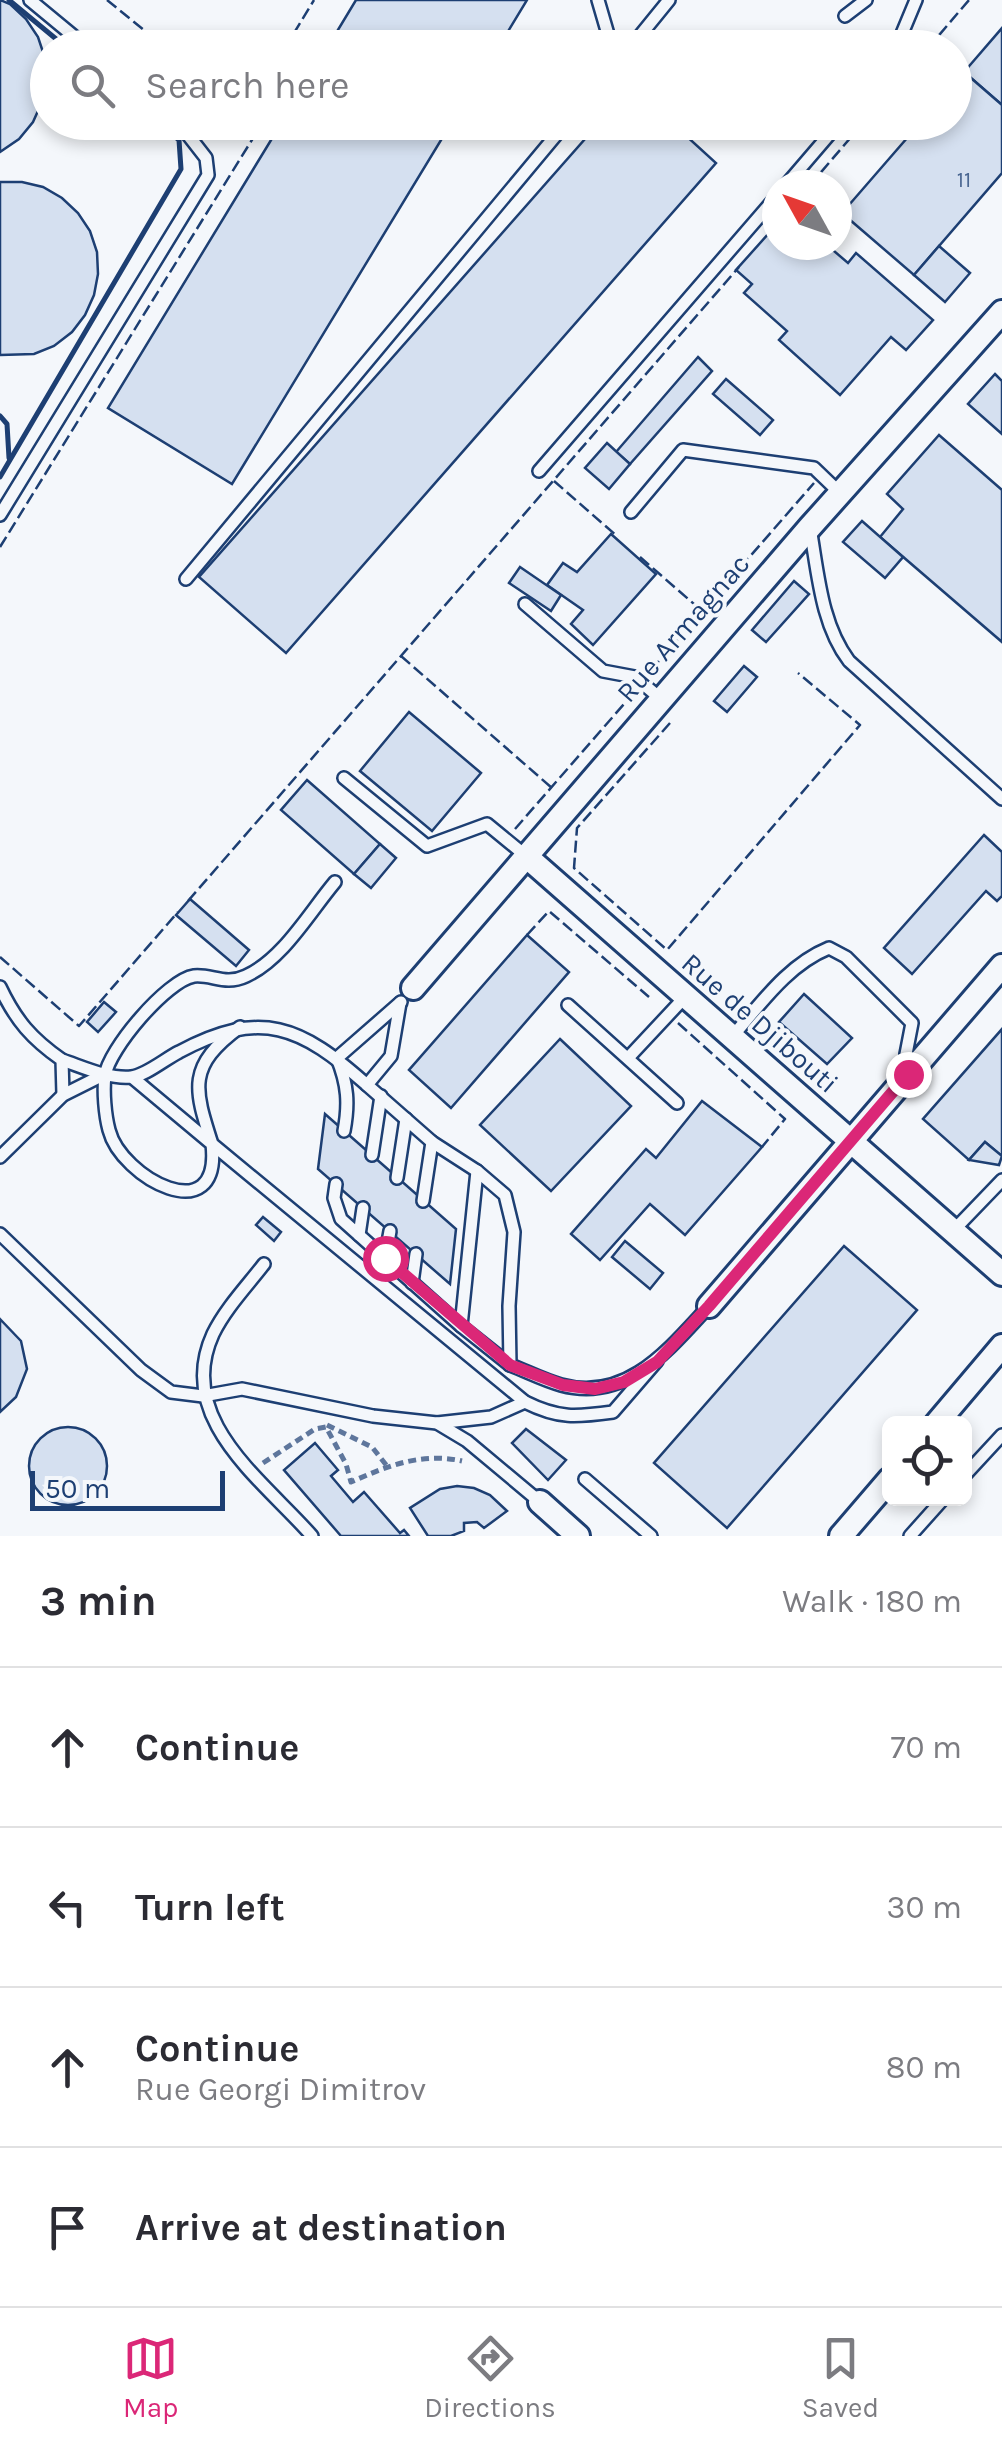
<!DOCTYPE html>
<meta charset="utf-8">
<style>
body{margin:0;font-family:Karla,sans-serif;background:#f7f7f7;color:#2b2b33}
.controls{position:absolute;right:30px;bottom:30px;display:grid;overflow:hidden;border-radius:15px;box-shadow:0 5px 15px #0003}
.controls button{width:90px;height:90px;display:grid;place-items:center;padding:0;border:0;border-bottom:2px solid #e1e1e2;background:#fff;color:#2b2b33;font:50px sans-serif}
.compass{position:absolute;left:762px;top:170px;width:90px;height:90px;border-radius:50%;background:#fff;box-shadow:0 5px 15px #0003;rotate:310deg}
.scale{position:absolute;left:30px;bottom:25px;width:195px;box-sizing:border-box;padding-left:10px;border:5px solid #1d3f73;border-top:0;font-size:28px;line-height:35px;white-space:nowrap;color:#1d3f73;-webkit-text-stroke:8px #f4f7fb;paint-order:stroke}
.stop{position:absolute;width:30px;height:30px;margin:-22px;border:8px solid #db2777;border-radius:50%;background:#fff}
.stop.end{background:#db2777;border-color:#fff;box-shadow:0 2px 10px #0008}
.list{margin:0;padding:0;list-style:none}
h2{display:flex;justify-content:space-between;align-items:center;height:130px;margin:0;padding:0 40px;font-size:42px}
h2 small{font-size:32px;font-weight:400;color:#7c7c81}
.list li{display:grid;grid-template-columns:65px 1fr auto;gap:30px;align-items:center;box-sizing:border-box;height:160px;padding:0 40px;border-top:2px solid #e1e1e2}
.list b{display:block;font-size:38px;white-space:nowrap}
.list p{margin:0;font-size:32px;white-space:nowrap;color:#7c7c81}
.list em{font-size:32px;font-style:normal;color:#7c7c81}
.icon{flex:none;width:55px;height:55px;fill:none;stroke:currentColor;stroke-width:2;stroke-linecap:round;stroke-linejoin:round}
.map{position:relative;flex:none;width:1002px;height:1536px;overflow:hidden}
.search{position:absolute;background:#fff;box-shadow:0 5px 15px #0003;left:30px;right:30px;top:30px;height:110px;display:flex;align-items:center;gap:25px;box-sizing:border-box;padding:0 35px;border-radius:55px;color:#7c7c81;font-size:38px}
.sheet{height:770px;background:#fff}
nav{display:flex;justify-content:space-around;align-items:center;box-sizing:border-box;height:140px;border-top:2px solid #e1e1e2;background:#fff;font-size:28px;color:#7c7c81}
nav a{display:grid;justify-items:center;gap:5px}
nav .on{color:#db2777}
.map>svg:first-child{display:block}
.building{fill:#d5e0f0;stroke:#1d3f73;stroke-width:2.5}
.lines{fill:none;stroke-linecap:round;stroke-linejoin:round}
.service-casing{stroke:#1d3f73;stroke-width:16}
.minor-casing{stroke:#1d3f73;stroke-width:28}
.path{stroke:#5e769c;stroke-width:5;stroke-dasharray:8 5;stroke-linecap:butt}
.service{stroke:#f4f7fb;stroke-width:11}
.minor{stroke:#f4f7fb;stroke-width:22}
.fence{stroke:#1d3f73;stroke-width:2.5;stroke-dasharray:12 5;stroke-linecap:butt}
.wall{stroke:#1d3f73;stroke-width:5}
.route{stroke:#db2777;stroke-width:12}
.labels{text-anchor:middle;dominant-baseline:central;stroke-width:8;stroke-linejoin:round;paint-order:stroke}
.number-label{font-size:22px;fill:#4b6792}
.street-label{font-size:28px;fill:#1d3f73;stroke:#f4f7fb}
</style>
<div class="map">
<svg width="1002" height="1536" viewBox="0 0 1002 1536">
<rect width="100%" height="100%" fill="#f4f7fb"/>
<g class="building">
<path d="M0 0 10 4 26 19 38 37 45 58 46 80 42 102 33 122 19 139 0 152Z"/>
<path d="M356 0H527L498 48H327Z"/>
<path d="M1002 28V105L964 72Z"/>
<path d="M964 72 1002 105V173L914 275 842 213 921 122H954V83Z"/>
<path d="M282 122H452L232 484 108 408Z"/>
<path d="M600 122H671L716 163 286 653 199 577Z"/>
<path d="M0 182H22L43 187 62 198 78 213 90 231 97 252 98 274 94 295 85 315 72 332 54 346 34 354 0 355Z"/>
<path d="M777 224V245H827L848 263 856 253 933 320 906 350 891 337 840 395 779 340 787 331 744 293 752 284 736 270Z"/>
<path d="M939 246 970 273 945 302 914 275Z"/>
<path d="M698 357 712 371 630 464 616 452Z"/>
<path d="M995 374 1002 381V434L968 404Z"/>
<path d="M726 379 773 420 760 435 713 394Z"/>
<path d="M939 435 1002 490V642L880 537 903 509 887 494Z"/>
<path d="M607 443 630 464 609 489 585 468Z"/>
<path d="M862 521 903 557 885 578 843 542Z"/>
<path d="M611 534 656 574 593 645 571 624 583 610 547 585 563 563 577 572Z"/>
<path d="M520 567 561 595 551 611 509 583Z"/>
<path d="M794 581 809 594 766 642 752 630Z"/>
<path d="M744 666 757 677 727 712 714 701Z"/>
<path d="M409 712 481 773 432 831 360 771Z"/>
<path d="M307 780 380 844 354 874 281 810Z"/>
<path d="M984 835 1002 852V896L997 901 986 891 912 974 884 948Z"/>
<path d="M380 844 396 858 371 888 354 874Z"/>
<path d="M190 899 249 950 236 966 176 915Z"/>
<path d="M527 935 569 972 451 1108 409 1070Z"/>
<path d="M804 994 852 1038 827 1064 779 1022Z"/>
<path d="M104 1002 116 1012 98 1032 87 1022Z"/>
<path d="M1002 1029V1156L985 1142 969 1160 923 1119Z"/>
<path d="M560 1039 631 1106 551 1191 480 1125Z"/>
<path d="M702 1101 762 1147 685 1235 650 1204 600 1260 571 1234 646 1149 656 1158Z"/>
<path d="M325 1114 456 1229 450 1284 318 1169Z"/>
<path d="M985 1142 1002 1156 999 1165 969 1160Z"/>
<path d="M263 1217 281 1232 274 1241 256 1225Z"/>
<path d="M625 1241 663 1273 650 1289 612 1257Z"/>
<path d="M844 1246 917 1310 727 1528 654 1463Z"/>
<path d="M0 1319 21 1341 27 1369 16 1397 0 1412Z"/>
<circle cx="68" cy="1466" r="39"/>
<path d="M526 1429 566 1460 548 1480 512 1443Z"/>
<path d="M315 1443 338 1470 331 1476 353 1502 364 1492 400 1533 404 1530 409 1536H341L284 1470Z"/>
<path d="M457 1486 474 1488 490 1495 507 1511 484 1528 477 1522 464 1523V1531L451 1536H428L410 1508 440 1489Z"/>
</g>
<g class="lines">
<defs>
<g id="service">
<path d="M30 0 88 48"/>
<path d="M598 0 612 48"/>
<path d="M845 16 866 0"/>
<path d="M630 48 669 0"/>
<path d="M896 48 916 0"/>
<path d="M786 185 840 122"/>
<path d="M539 471 777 196"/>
<path d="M631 512 683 450 814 468 840 493"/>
<path d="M0 515 208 175 206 158 178 122"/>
<path d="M810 528C818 573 821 624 849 661L1002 799"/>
<path d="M186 579 567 122"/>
<path d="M525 604 603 671 635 677 661 699"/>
<path d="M344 778 427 846 487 824 526 856"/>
<path d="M0 987C16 1021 32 1039 62 1060L63 1095"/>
<path d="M400 1003 391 1056 367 1085 432 1142 477 1171 505 1195 514 1232 509 1306 510 1365C526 1371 543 1380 561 1385 627 1403 669 1349 709 1306"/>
<path d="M568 1005 677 1103"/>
<path d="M240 1027C187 1066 194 1088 212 1144L525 1402C559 1419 576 1417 613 1412L657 1361"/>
<path d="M731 1038C760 1005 787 965 829 948L846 957 912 1023 906 1054 908 1071"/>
<path d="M628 1058 685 997"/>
<path d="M62 1060C83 1067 108 1079 131 1077 145 1076 165 1059 179 1052 261 1008 301 1026 367 1085"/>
<path d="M133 1078 212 1144C222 1232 121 1178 109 1130 105 1115 103 1091 105 1076 108 1050 167 980 194 976 212 974 225 986 246 976 283 959 309 913 335 882"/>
<path d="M344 1131C349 1104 348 1085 337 1058L401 1002"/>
<path d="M372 1155 381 1096"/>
<path d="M0 1157 63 1095 105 1074"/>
<path d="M477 1171 461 1326 510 1365"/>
<path d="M397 1178 406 1119"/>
<path d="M336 1184 334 1198 341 1219 461 1326"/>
<path d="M423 1201 432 1142"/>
<path d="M953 1231 1002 1180"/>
<path d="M0 1234 141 1370 171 1392 203 1396 242 1389 373 1416 437 1423 467 1441 540 1502"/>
<path d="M359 1235 363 1208"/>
<path d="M385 1259 390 1231"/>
<path d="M264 1264C247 1286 225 1309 213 1334 174 1419 263 1480 312 1536"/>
<path d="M412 1283 416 1254"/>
<path d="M437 1423 491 1417 525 1402"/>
<path d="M964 1476 1002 1435"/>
<path d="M585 1479 651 1536"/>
<path d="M910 1536 944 1498"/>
</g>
<g id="minor">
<path d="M526 856 1002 1274"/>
<path d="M413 988 810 527 1002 312"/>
<path d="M709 1306 1002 966"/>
<path d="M936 1424 1002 1346"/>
<path d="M540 1502 578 1536"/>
<path d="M841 1536 890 1479"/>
</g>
</defs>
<use href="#service" class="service-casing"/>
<use href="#minor" class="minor-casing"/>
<g class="path">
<path d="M327 1425 372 1447 387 1466"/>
<path d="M263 1463 315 1429 326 1427 346 1464 351 1482C387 1466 422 1452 462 1461"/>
</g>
<use href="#service" class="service"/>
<use href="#minor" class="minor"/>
<g class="fence">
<path d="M107 0 166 48"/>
<path d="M285 48 314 0"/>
<path d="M928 48 969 0"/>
<path d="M810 185 864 122"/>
<path d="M554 481 618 537"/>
<path d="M0 547 263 122"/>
<path d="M640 557 702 611"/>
<path d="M401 656 552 788"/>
<path d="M651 670 814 483"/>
<path d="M670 723 577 828 574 868 667 950 860 725 798 673"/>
<path d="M515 829 631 696"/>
<path d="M188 901 739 267"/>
<path d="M527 935 549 911 649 997"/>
<path d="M0 957 79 1026 178 912"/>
<path d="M678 1023 785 1119 762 1147"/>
</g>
<g class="wall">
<path d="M9 0 67 48"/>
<path d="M0 416 7 424 9 458"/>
<path d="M0 477 181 169 179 140 158 122"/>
</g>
</g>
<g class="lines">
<path class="route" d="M385 1258 510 1365 563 1385 595 1389 624 1382 657 1362 709 1306 908 1074"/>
</g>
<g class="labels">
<g class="number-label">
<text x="964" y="180">11</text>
</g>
<g class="street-label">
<text transform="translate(683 628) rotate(-49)">Rue Armagnac</text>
<text transform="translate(760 1023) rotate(41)">Rue de Djibouti</text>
</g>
</g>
</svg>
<div class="controls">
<button><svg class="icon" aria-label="locate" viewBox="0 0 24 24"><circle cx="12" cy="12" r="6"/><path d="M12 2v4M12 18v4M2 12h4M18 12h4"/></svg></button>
</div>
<svg class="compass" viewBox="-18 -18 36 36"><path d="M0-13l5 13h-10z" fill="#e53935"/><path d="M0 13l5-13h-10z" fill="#7c7c81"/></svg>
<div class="scale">50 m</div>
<div class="stop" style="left:385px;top:1258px"></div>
<div class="stop end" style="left:908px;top:1074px"></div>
<div class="search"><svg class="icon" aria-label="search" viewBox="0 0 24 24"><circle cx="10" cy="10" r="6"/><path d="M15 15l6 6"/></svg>Search here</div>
</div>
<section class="sheet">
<h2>3 min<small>Walk · 180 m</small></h2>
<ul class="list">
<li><svg class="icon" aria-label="ahead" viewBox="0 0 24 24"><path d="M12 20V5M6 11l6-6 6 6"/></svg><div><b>Continue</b></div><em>70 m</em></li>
<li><svg class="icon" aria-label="left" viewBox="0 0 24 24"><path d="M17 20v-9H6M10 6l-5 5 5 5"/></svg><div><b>Turn left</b></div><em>30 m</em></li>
<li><svg class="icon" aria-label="ahead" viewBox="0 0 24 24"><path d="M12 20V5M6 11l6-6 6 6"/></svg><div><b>Continue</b><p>Rue Georgi Dimitrov</p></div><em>80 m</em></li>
<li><svg class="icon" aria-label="arrive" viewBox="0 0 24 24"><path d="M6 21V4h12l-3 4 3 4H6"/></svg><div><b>Arrive at destination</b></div></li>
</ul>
</section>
<nav>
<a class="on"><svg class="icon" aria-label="map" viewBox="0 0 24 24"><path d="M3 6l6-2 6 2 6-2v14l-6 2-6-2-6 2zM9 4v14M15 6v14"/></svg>Map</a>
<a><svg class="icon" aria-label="directions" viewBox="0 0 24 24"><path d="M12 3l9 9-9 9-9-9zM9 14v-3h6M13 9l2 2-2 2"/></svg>Directions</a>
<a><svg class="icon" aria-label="saved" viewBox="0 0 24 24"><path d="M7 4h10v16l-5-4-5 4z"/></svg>Saved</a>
</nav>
